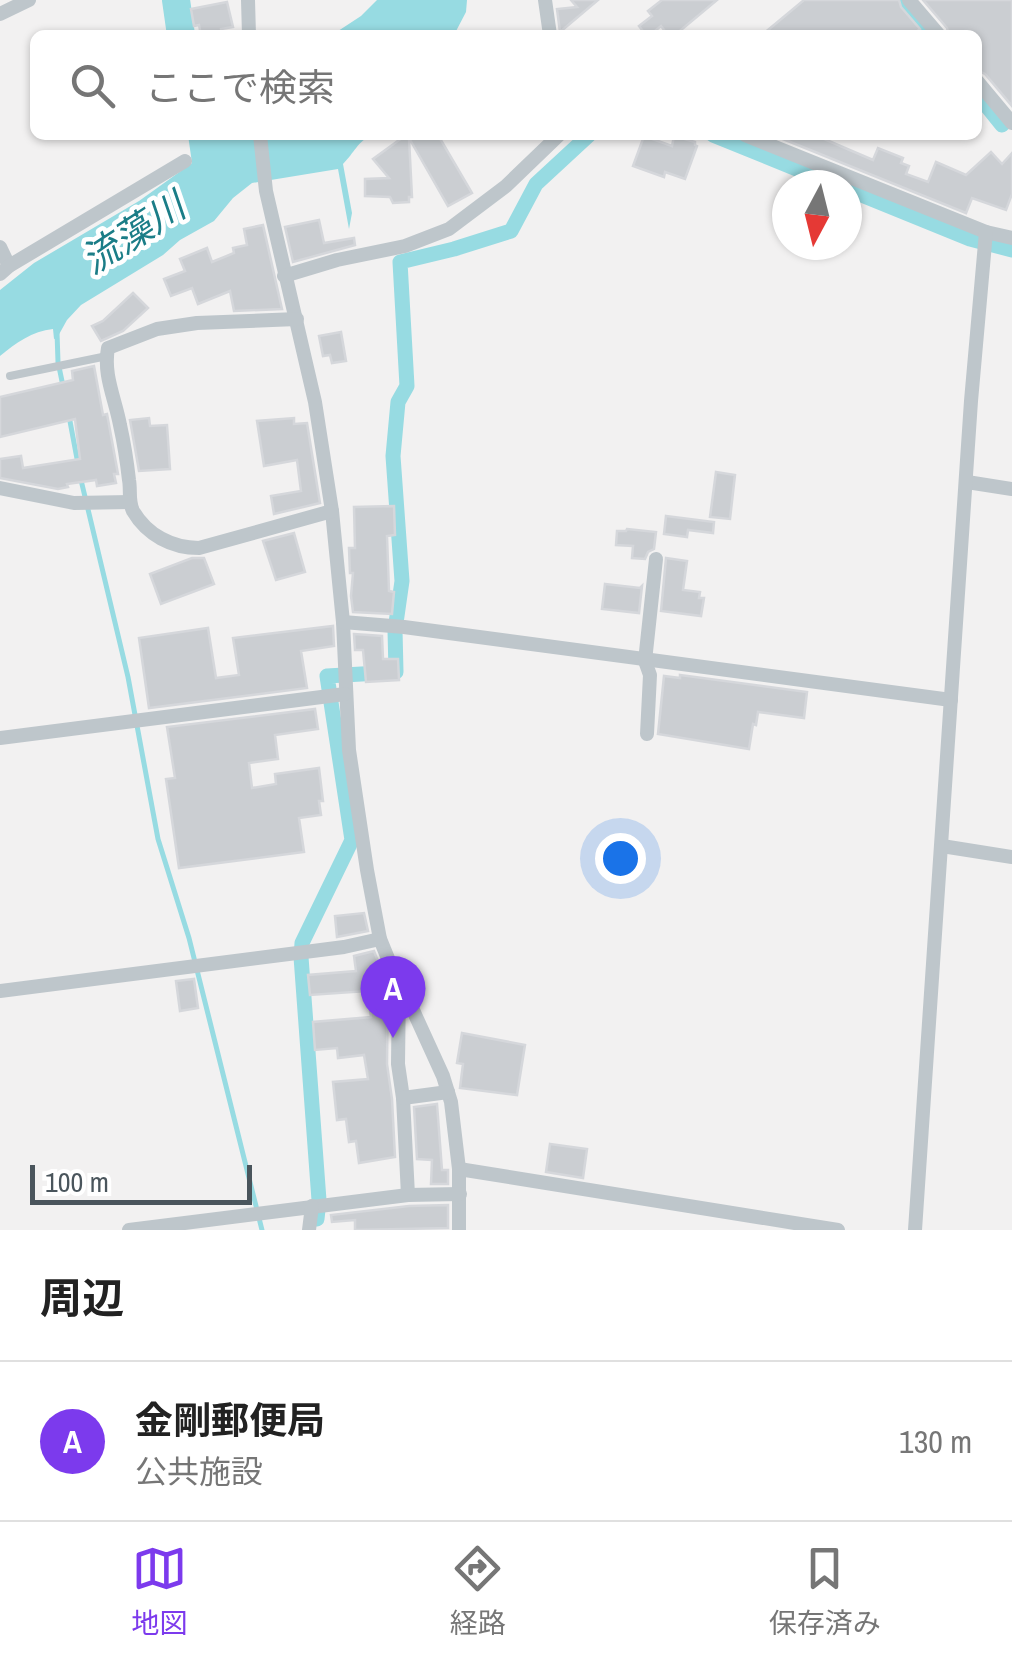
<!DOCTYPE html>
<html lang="ja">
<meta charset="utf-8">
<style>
body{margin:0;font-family:"Archivo Narrow","Noto Sans JP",sans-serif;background:#f2f2f2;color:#222}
.compass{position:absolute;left:772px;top:170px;width:90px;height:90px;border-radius:50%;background:#fff;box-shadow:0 2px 8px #0004;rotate:187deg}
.scale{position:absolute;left:30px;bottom:25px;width:222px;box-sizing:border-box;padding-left:10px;border:5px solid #4a555c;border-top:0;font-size:28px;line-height:35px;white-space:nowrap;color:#4a555c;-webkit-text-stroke:8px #fff;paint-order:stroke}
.you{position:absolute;left:620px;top:858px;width:35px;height:35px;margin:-25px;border:8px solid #fff;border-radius:50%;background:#1a73e8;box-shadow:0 0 0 15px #1a73e833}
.badge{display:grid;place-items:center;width:65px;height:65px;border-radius:50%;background:#7c3aed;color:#fff;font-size:32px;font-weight:700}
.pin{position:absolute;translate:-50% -82px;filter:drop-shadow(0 2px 5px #0008)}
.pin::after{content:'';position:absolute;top:52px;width:35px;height:30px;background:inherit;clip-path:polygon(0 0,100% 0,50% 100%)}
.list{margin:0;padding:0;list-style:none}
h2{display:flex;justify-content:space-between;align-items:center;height:130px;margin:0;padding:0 40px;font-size:42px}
h2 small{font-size:32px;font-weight:400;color:#767676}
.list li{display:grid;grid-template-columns:65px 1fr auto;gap:30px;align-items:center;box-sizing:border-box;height:160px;padding:0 40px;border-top:2px solid #e0e0e0}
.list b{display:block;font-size:38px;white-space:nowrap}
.list p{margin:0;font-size:32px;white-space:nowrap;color:#767676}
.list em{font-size:32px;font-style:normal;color:#767676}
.icon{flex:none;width:55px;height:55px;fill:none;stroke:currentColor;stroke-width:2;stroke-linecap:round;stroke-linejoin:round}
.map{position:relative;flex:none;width:1012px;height:1230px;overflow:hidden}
.search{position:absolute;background:#fff;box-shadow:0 2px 8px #0004;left:30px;right:30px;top:30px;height:110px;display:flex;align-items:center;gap:25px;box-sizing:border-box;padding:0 35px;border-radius:15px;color:#767676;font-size:38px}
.sheet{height:290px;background:#fff}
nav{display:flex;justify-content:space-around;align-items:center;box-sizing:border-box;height:140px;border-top:2px solid #e0e0e0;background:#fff;font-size:28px;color:#767676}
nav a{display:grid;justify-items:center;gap:5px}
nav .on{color:#7c3aed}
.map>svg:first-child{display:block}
.water{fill:#97dbe2}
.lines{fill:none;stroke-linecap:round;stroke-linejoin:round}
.stream{stroke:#97dbe2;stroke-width:5}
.canal{stroke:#97dbe2;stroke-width:15}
.river{stroke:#97dbe2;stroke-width:28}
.building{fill:#cbced2;stroke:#d5d7db;stroke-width:2.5}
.lane{stroke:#bec6cb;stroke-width:8}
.street{stroke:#bec6cb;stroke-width:14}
.labels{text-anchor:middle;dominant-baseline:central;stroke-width:9;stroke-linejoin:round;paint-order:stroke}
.water-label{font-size:38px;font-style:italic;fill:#1b7d87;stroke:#fff}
</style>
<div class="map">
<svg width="1012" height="1230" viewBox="0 0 1012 1230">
<rect width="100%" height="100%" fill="#f2f1f1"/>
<g class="water">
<path d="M377 0H467L466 12 454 35H332L361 16Z"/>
<path d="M188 135H372C357 142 355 152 343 164L352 213 349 229 338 169 252 183 233 198 214 221 180 240 163 255 81 305 67 320 57 338 54 339 53 329C32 331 16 343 0 356V290L34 263 139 201 192 163Z"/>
</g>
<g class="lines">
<g class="stream">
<path d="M57 332 58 362 63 386"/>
<path d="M69 416 78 464"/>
<path d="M81 480 128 677 158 839 189 938 262 1230"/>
</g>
<g class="canal">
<path d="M900 0 929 35"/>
<path d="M977 94 1002 125"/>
<path d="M713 135 836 185"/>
<path d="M847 189 970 239 1012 250"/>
<path d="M317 1219 319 1200 301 957 302 943 352 840 327 676 396 672 395 630 402 581 393 456 398 402 407 386 400 262 454 249 511 231 536 184 589 135"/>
</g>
<path class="river" d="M176 0 181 35"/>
</g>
<g class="building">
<path d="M571 0H598L560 32 557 9 577 7Z"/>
<path d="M662 0H717L675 35H668L661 26 650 35H646L639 26 652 16 648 11Z"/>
<path d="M804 0H899L901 7 920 29 912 35H762Z"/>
<path d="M923 0H1012V106L985 74 977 70V35H949L947 28Z"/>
<path d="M227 2 233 27 221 29 222 35H201L199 25 194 26 191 9Z"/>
<path d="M406 135H438L472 193 448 206 409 138 412 197H409V202L393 203 390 197 365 196V179L389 178 373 159Z"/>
<path d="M773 135H815L873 160 878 148 903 158 901 163 909 166 906 174 928 182 936 162 966 175 991 152 1002 164 1012 153V194L1006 210 972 198 966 213Z"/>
<path d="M644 136 672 146 674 136 695 142V145L697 146 685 179 665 172 664 177 633 166Z"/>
<path d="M319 220 324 243 354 238 355 245 293 262 285 227Z"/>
<path d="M263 225 282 309 234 311 230 291 198 304 192 288 171 296 164 279 185 271 180 259 207 248 212 262 234 253 233 248 247 245 244 229Z"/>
<path d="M133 293 148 308 123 331 101 341 92 326 103 321Z"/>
<path d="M341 332 346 361 332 363 330 355 323 356 319 336Z"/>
<path d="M94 366 103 415 107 414 112 441 118 474H114L116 483 97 486 96 480 67 484 68 487 58 489 0 478V459L21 456 23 468 80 459 75 419 0 437V397L73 380 72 371Z"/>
<path d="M149 418 150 426 167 425 170 469 139 471 130 420Z"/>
<path d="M294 418V424L307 423 320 503 274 514 271 496 301 491 297 460 264 466 257 421Z"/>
<path d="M716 472 735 475 730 519 710 517Z"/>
<path d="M394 506 395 535 387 536 389 591 394 592 392 614 353 612 351 596 353 573H350L349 548H355L354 507Z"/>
<path d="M666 516 714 522 713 533 688 530 687 537 664 534Z"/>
<path d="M627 529 656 532 654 549 648 552 645 559 632 558 633 546 616 545 617 531H626Z"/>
<path d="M294 533 305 572 276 580 263 541Z"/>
<path d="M192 558H204L214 584 161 604 150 574Z"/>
<path d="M666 558 687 561 683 590 700 592 699 598H704L701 616 661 611Z"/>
<path d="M605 584 640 588 642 586 639 613 602 609Z"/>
<path d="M333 626 334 646 301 651 307 688 149 708 139 638 208 628 216 678 239 675 233 638Z"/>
<path d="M354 634 382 636 383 659H398L399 680 366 682 363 650H355Z"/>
<path d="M680 675 807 692 804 718 758 712 756 725 753 724 749 749 658 734 664 676 680 678Z"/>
<path d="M315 709 318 729 275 735 278 759 249 763 252 788 276 784 275 774 319 768 323 801H319L321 815 299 818 304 852 179 868 166 779 175 778 167 727Z"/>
<path d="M364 913 368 931 337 937 335 916Z"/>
<path d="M374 951 388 987 387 1064 392 1099 395 1157 359 1163 356 1141 349 1142 346 1119 337 1120 333 1082 368 1079 364 1055 338 1058 337 1048 315 1050 313 1022 371 1017 367 991 310 995 308 975 356 971 354 956Z"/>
<path d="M194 979 198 1008 180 1011 176 981Z"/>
<path d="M462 1033 525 1045 517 1095 460 1088 463 1064 457 1063Z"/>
<path d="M437 1104 442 1170H448V1184H431L432 1160 417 1159 414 1107Z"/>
<path d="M550 1144 587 1149 583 1178 546 1172Z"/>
<path d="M448 1205V1228L355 1230V1220L332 1222 331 1215 409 1206Z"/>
</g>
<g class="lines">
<path class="lane" d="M10 376 107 356"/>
<g class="street">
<path d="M248 0 249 35"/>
<path d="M545 0 550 35"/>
<path d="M909 0 939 35"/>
<path d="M0 14 29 0"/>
<path d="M977 81 1012 123"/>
<path d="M260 135 266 191 315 402 332 511 343 622 349 750 367 870 380 939 398 983 412 1008 443 1076 451 1102 459 1169V1230"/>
<path d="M745 135 986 232 1012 238"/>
<path d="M0 247 9 266"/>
<path d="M0 274 9 266 185 161"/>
<path d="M284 276 337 260 405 246 449 229 506 186 559 135"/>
<path d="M297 319 197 323 157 329 108 348C103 375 115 398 120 425 124 443 127 462 129 480 131 490 128 501 133 511 147 535 172 548 199 548L332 511"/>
<path d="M967 482 1012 489"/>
<path d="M0 488 74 503 130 502"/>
<path d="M343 622 404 627 951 700"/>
<path d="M647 734 650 675 645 661 656 559"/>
<path d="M0 738 345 694"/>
<path d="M942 846 1012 857"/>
<path d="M399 986 398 1064 403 1098 408 1195"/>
<path d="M0 991 344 947 380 939"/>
<path d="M403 1098 448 1092"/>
<path d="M459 1169 838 1230"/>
<path d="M129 1230 408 1195 460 1194"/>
<path d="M309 1230 312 1206"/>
<path d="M915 1230 971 401 986 232"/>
</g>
</g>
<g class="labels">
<g class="water-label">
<text transform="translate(133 233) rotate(-33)">流藻川</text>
</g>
</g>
</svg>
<svg class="compass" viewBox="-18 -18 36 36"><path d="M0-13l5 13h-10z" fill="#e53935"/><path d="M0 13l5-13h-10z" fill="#767676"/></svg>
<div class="scale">100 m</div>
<div class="you"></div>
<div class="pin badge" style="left:393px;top:1038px">A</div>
<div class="search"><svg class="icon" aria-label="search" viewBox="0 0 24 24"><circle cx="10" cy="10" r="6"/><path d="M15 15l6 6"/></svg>ここで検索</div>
</div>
<section class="sheet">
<h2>周辺<small></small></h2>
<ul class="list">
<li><span class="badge">A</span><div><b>金剛郵便局</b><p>公共施設</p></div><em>130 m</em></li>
</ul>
</section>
<nav>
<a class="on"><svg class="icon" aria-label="map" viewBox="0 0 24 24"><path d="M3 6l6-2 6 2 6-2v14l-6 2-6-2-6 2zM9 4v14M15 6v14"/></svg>地図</a>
<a><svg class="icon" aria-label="directions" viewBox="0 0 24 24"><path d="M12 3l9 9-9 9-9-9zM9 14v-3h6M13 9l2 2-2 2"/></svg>経路</a>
<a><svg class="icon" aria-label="saved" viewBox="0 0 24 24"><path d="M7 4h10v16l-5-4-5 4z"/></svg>保存済み</a>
</nav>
